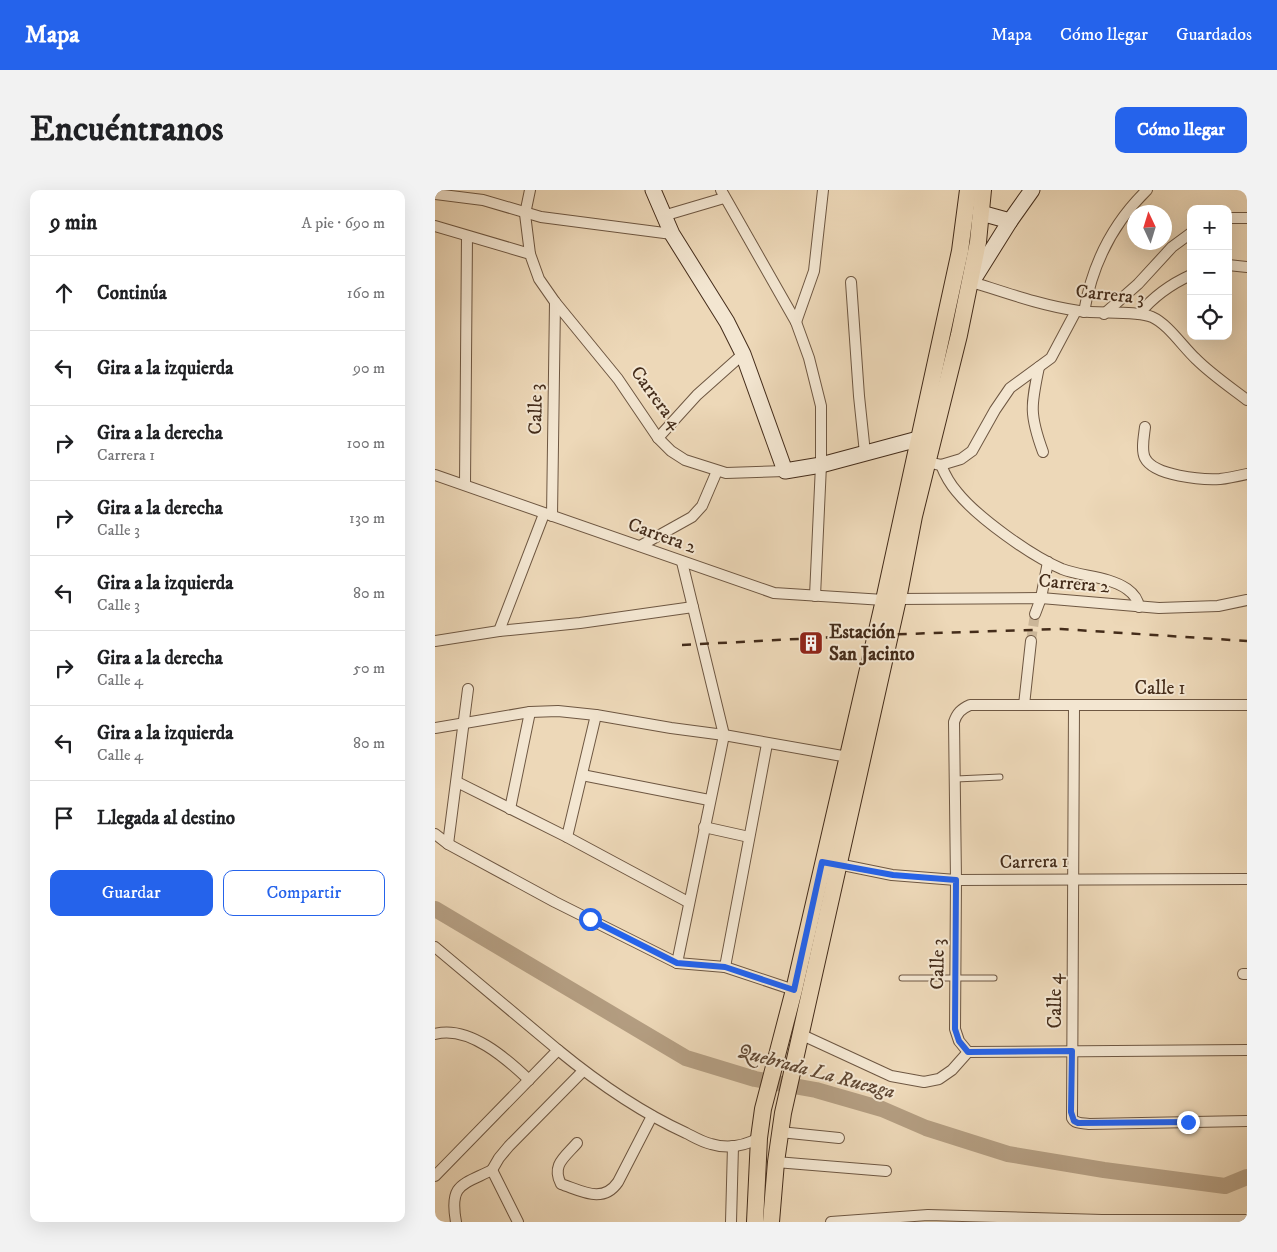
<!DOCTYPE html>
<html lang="es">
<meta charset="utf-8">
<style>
body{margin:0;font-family:"IM FELL DW Pica",serif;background:#f2f2f2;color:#202124}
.controls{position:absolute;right:15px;top:15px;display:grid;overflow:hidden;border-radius:10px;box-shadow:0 5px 20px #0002}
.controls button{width:45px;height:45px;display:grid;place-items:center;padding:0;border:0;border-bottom:1px solid #e0e0e0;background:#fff;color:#202124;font:25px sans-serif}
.compass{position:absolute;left:692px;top:15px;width:45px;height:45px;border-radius:50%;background:#fff;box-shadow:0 5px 20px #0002;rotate:356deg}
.stop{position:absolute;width:15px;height:15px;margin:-11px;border:4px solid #2563eb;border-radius:50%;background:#fff}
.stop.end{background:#2563eb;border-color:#fff;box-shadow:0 1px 5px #0008}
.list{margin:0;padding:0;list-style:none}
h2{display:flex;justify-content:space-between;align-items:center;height:65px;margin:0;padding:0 20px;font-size:21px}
h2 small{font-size:16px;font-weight:400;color:#757577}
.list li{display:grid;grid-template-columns:32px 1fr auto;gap:15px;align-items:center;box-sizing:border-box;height:75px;padding:0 20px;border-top:1px solid #e0e0e0}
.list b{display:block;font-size:19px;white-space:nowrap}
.list p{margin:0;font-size:16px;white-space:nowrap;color:#757577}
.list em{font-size:16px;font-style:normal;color:#757577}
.actions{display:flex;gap:10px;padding:15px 20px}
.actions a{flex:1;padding:11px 0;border:1px solid #2563eb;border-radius:10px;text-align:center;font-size:18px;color:#2563eb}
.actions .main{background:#2563eb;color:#fff}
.icon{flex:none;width:28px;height:28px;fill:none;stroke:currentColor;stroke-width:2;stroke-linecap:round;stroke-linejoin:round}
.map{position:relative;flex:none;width:812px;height:1032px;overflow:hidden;border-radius:10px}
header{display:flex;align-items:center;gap:30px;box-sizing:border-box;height:70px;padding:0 25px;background:#2563eb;color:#fff}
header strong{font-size:24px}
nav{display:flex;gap:28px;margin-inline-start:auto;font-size:18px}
.intro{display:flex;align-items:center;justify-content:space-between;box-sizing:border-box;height:120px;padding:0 30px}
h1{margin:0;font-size:35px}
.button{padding:12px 22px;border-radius:10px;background:#2563eb;color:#fff;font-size:18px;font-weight:700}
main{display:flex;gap:30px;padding:0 30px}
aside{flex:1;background:#fff;border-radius:10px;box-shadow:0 5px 20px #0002}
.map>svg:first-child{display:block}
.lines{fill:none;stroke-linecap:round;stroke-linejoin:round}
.river{stroke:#b49e82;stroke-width:16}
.street-tunnel{stroke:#cbb698;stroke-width:10;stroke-dasharray:10 5;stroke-linecap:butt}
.lane-casing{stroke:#6e5742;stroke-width:7}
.street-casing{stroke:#6e5742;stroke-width:12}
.secondary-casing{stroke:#442c1a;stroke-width:17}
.primary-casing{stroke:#442c1a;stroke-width:18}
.lane{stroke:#f3e6d1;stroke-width:5}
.street{stroke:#f3e6d1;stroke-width:10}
.secondary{stroke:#f3e6d1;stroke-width:15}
.primary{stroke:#edd8b8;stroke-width:16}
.rail{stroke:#442c1a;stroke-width:2.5;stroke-dasharray:9 9;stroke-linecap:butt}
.route{stroke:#2563eb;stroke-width:6}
.labels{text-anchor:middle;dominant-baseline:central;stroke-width:4;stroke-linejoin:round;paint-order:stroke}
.street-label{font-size:19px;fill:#442c1a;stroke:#f3e6d1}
.poi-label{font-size:19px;font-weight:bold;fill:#442c1a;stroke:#f3e6d1;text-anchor:start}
.water-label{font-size:20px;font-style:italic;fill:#604834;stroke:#f3e6d1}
</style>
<header>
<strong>Mapa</strong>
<nav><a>Mapa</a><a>Cómo llegar</a><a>Guardados</a></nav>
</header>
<div class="intro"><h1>Encuéntranos</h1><a class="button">Cómo llegar</a></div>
<main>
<aside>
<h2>9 min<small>A pie · 690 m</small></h2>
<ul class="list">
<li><svg class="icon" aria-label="ahead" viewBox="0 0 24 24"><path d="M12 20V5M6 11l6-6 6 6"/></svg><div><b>Continúa</b></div><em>160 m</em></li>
<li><svg class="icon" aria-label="left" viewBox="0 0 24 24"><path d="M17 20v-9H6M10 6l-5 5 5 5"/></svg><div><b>Gira a la izquierda</b></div><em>90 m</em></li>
<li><svg class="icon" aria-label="right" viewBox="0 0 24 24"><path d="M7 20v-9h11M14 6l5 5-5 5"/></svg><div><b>Gira a la derecha</b><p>Carrera 1</p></div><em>100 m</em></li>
<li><svg class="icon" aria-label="right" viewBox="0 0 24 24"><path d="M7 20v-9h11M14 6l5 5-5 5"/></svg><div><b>Gira a la derecha</b><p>Calle 3</p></div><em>130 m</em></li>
<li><svg class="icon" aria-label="left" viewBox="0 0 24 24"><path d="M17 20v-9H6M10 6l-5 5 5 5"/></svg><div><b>Gira a la izquierda</b><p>Calle 3</p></div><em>80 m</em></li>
<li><svg class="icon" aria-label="right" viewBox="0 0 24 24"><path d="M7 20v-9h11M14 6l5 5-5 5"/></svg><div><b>Gira a la derecha</b><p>Calle 4</p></div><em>50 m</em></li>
<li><svg class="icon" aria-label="left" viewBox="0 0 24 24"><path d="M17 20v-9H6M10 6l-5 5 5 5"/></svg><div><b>Gira a la izquierda</b><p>Calle 4</p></div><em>80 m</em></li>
<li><svg class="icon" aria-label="arrive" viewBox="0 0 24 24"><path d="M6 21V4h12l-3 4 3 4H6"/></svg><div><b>Llegada al destino</b></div></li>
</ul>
<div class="actions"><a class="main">Guardar</a><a>Compartir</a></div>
</aside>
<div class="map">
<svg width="812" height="1032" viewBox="0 0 812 1032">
<rect width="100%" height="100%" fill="#edd8b8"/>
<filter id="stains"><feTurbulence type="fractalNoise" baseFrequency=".004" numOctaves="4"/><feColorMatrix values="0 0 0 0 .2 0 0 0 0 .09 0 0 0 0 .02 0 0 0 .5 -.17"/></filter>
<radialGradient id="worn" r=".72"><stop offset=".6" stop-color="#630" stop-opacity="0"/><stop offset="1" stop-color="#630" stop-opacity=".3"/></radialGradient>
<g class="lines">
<path class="river" d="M0 719 251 868 320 889 381 900 447 919 491 938 573 964 669 980 790 996 812 987"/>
<path class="street-tunnel" d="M596 451 600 424"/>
<defs>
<g id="lane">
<path d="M521 589 565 587"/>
<path d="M467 788H559"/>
</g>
<g id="street">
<path d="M95 0 90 24 95 64"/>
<path d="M286 0 361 132 374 168 386 216V275L380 406"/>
<path d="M0 4 48 10 106 27 237 44"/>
<path d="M228 26 289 8"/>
<path d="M793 28H812"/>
<path d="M0 36 95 64 104 89 120 112 183 189 223 248 236 261 250 270 291 283 350 281"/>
<path d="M793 75 812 77"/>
<path d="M416 92 424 206 430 263"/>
<path d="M537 92C572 103 608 116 644 121 663 124 702 120 717 127 733 134 748 157 761 169 776 184 795 197 812 210"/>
<path d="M649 122C657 75 678 33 712 0"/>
<path d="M669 124 703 94 737 57 756 43"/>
<path d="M704 124C718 107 736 94 756 85"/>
<path d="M361 132 379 81 388 0"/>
<path d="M604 177C596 215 594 224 608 262"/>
<path d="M710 237C709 246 706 260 710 268 719 286 767 290 785 289 794 288 803 286 812 284"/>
<path d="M223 248 262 205 308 164"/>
<path d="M501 274 506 275 526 269 537 261 560 220 575 198 616 168 641 121"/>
<path d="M506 275C510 285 515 294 522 302 542 327 596 366 627 379 648 387 673 386 692 399 699 404 703 409 704 417"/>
<path d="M0 285 339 403 449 410"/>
<path d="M30 294 32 46"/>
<path d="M117 326 120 112"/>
<path d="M205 356 257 327 267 316 282 281"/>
<path d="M463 409 606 408 724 418 783 416 812 410"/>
<path d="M600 424 606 408 613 372"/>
<path d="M64 441 109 324"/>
<path d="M0 451 64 441 145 433 258 417"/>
<path d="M589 515 596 451"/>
<path d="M812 515H535C526 519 522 523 519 532L521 690 520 839 524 851 533 862 812 860"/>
<path d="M639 516 637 928C640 934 647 933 654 934L812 931"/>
<path d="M0 538 95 522 123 521 161 525 236 538 289 545 413 567"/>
<path d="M147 585 274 610"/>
<path d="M22 592 132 647 253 712"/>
<path d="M75 619 95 522"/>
<path d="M269 637 314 647"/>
<path d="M0 644 13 654 120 712 242 773 290 777 359 800"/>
<path d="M132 647 161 525"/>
<path d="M13 654 33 499"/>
<path d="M398 673 457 685 521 690 812 689"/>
<path d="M0 757 123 860 0 986"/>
<path d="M242 773 289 545 247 372"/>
<path d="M290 777 332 554"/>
<path d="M808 784H812"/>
<path d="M0 844C34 835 72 869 94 890"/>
<path d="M365 844 456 886 489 892 504 889 517 880 533 862"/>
<path d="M123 860C162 892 205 922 251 943 259 947 267 952 276 954 292 959 309 956 324 948"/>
<path d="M345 942 404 948"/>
<path d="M142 953C130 967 116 975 126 994 147 1001 168 1014 183 992L217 926"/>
<path d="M341 972 451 981"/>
<path d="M57 980 64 968 74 956 148 881"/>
<path d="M21 1032C14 994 27 995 57 980L83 1032"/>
<path d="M296 1032 298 956"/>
<path d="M396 1032 493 1025 667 1030H812"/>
</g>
<g id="secondary">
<path d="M218 0 237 44 292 132 308 164 350 281 386 275 483 249 496 248"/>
<path d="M546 23 575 31"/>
<path d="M535 95 575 31 597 0"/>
</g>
<g id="primary">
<path d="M320 1032 324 948 328 919 359 800 449 410 525 61 533 0"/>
<path d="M336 1032 341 972 348 923 463 409 479 326 524 145 543 52 548 0"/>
</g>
</defs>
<use href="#lane" class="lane-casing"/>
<use href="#street" class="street-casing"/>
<use href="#secondary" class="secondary-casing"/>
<use href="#primary" class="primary-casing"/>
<use href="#lane" class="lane"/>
<use href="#street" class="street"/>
<use href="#secondary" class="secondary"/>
<use href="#primary" class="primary"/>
<path class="rail" d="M247 455 438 445 626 439 812 451"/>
</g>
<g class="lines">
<path class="route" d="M155 729 242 773 290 777 359 800 387 672 458 685 521 690 520 839 524 851 533 862 637 861 636 922 639 931 643 933 753 932"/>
</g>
<defs>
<symbol id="building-square" viewBox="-11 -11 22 22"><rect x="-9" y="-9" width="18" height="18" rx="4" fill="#8f2418" stroke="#f3e6d1"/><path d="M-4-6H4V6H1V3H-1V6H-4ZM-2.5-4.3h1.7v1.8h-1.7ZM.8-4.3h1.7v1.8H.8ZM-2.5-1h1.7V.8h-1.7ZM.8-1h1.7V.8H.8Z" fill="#fff"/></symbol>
</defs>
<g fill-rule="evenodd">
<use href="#building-square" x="362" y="439" width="28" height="28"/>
</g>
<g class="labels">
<g class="street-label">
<text transform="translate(675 105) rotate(6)">Carrera 3</text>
<text transform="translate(221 208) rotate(54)">Carrera 4</text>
<text transform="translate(101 219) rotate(-89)">Calle 3</text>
<text transform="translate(227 346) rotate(20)">Carrera 2</text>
<text transform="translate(639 394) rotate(5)">Carrera 2</text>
<text x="725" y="498">Calle 1</text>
<text transform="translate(599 672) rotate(-1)">Carrera 1</text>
<text transform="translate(503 774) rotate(-89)">Calle 3</text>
<text transform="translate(620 811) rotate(-90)">Calle 4</text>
</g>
<g class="poi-label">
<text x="394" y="442">Estación<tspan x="394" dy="22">San Jacinto</tspan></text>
</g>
<g class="water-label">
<text transform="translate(381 882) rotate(15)">Quebrada La Ruezga</text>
</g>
</g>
<rect width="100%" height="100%" filter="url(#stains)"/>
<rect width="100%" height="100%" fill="url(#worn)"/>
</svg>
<div class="controls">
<button>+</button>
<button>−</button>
<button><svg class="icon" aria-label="locate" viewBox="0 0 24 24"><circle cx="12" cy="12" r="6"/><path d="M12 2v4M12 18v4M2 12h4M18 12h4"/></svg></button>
</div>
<svg class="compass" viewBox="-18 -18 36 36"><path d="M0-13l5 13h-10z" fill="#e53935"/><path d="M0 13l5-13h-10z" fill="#757577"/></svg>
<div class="stop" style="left:155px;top:729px"></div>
<div class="stop end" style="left:753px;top:932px"></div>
</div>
</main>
